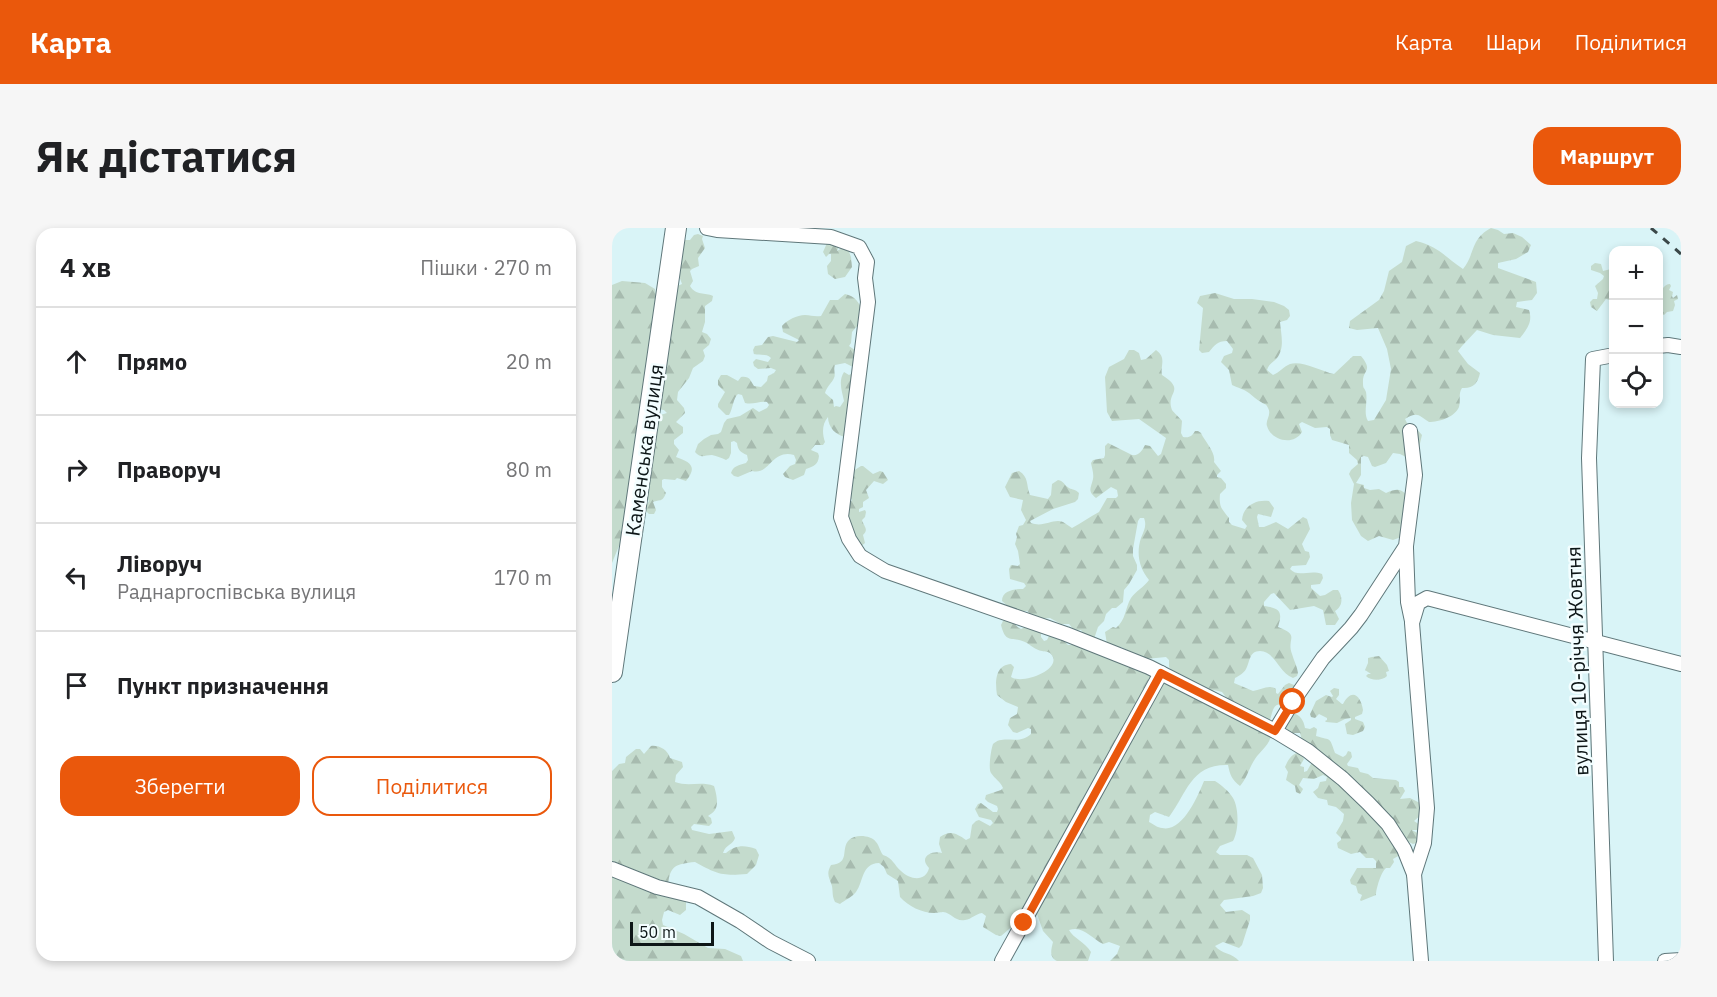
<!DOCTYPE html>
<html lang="uk">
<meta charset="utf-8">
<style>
body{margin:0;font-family:"IBM Plex Sans",sans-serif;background:#f6f6f6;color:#202124}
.controls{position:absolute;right:18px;top:18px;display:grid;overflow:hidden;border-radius:12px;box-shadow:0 3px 9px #0003}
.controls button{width:54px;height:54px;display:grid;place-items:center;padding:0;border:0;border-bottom:2px solid #e0e0e0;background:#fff;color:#202124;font:30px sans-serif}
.scale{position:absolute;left:18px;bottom:15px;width:84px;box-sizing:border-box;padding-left:6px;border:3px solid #0d1617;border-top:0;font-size:16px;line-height:21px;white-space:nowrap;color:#0d1617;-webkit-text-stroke:4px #f3feff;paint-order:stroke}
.stop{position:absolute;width:18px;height:18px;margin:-14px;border:4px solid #ea580c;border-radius:50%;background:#fff}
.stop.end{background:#ea580c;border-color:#fff;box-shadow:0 2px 6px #0008}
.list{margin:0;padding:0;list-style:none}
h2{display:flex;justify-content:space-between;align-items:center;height:78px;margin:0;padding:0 24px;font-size:26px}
h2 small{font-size:20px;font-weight:400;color:#757577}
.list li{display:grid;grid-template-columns:39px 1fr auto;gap:18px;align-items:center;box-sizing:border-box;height:108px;padding:0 24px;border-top:2px solid #e0e0e0}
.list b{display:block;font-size:22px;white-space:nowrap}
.list p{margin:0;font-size:20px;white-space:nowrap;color:#757577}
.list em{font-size:20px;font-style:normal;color:#757577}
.actions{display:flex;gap:12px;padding:18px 24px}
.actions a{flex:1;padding:14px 0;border:2px solid #ea580c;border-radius:18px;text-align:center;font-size:21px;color:#ea580c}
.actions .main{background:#ea580c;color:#fff}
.icon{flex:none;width:33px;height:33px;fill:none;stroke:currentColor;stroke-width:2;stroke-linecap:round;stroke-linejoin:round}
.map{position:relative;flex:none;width:1069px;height:733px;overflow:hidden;border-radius:18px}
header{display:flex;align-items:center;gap:36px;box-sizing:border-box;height:84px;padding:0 30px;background:#ea580c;color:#fff}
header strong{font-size:28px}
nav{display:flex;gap:33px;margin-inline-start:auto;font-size:21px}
.intro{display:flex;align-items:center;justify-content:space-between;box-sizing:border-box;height:144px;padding:0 36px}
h1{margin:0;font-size:42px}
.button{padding:15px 27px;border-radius:18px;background:#ea580c;color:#fff;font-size:21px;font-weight:700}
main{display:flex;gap:36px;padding:0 36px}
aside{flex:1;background:#fff;border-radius:18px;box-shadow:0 3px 9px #0003}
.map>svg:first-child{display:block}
.forest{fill:url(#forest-firs)}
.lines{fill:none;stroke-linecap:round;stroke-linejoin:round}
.street-casing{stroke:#5f777a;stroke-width:16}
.secondary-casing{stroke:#5f777a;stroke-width:22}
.street{stroke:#fff;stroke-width:14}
.secondary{stroke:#fff;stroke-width:20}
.rail{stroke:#3b4849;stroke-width:3;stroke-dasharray:8 8;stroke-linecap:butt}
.route{stroke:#ea580c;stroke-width:8}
.labels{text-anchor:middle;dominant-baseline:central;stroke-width:5;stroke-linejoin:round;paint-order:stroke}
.street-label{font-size:20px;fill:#0d1617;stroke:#f3feff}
</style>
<header>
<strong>Карта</strong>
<nav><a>Карта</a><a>Шари</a><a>Поділитися</a></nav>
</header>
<div class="intro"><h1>Як дістатися</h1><a class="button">Маршрут</a></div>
<main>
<aside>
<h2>4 хв<small>Пішки · 270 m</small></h2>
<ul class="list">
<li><svg class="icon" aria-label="ahead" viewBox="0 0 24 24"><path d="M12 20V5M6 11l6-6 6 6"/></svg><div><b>Прямо</b></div><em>20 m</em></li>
<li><svg class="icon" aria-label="right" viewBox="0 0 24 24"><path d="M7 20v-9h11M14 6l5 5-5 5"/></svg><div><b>Праворуч</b></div><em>80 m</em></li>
<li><svg class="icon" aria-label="left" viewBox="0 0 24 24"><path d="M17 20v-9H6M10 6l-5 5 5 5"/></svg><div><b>Ліворуч</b><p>Раднаргоспівська вулиця</p></div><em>170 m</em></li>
<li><svg class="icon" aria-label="arrive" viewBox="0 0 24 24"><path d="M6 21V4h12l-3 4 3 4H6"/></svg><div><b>Пункт призначення</b></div></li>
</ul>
<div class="actions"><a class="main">Зберегти</a><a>Поділитися</a></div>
</aside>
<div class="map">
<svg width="1069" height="733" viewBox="0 0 1069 733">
<defs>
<pattern id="forest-firs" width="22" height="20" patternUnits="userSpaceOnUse" patternTransform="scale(1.5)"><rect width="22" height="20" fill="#c4dbcd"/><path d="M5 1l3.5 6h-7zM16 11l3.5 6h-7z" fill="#a7bbaf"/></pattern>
</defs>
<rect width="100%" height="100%" fill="#d9f4f7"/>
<g class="forest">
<path d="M879 0 886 2 892 6 901 5 910 9 919 17 916 24 904 31 886 35V40L924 54 925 65 920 72 905 74 904 79 917 82C921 94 915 101 908 110L881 107 865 102 850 118 846 123 856 136 868 145C866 155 861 161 850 160 846 166 849 172 847 179 843 189 827 194 817 194 807 188 806 183 793 191L795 195 802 198 810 207 805 228 798 231 788 226 781 225 774 235 763 239 760 238 756 229 752 228 749 229V247L744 255 752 257V260L758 262 767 261 774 265C788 259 790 261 801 274L792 308 781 312 767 308 756 313 749 308 740 292 739 275 742 256 737 246 739 242 746 236 745 232 737 225V217L720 212 718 207V201L715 199 703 200 690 194 687 196 690 204C682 218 659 213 655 198 653 192 660 187 656 180 654 175 653 177 649 174 645 172 641 168 637 165 632 161 626 160 620 157L617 142 609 134 612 128 620 125 621 121 615 113C605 113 603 117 597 124L590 125 587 122 591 80 585 75 588 68 603 65 622 71H640L662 74 672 78 677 82 678 88 675 92 668 94C669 106 673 120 665 130 661 135 657 135 655 142L661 147C668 144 671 139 678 136 689 132 709 143 722 146L741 128H749C762 144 750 141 751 155 751 161 752 159 754 164 756 175 751 184 756 193L762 192 774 172 779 141 775 121 766 100 745 102 737 100 738 93 767 72 772 63 777 43 790 34 794 18 804 13C826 18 833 29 851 41 863 27 858 11 879 0Z"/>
<path d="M86 6 91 8 90 11 93 20 86 30 87 38 80 41 78 43 81 53 78 58C84 68 93 64 101 68L100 73 93 78V94L90 104 95 106 99 111 97 117 91 122 93 128 91 133 81 140 77 150 66 164 65 172 72 180 73 185 64 194 71 199V205L62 212V216L67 222 64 229C78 234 86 238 74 253L65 250 63 252 52 251 50 252V259L54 265C50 275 48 271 41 274L44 282 42 286H37L31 280 32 277 35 276 37 273 34 268 45 188 55 185 52 182 46 181 63 59 70 56 66 45 72 12H78L82 7Z"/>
<path d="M215 15 227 18 225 23 230 20 236 21 239 29 240 39 233 49 223 51 216 46 215 38 219 33V26H217L214 29 211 24Z"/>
<path d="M983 35 989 36 991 43 999 41 1002 44 1001 73 994 71 985 83 979 79 978 74 981 71H985L986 65 983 58 991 51 992 48 988 45 979 42V38Z"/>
<path d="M10 53 33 55 43 61 45 76 19 262 9 313 0 335V57Z"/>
<path d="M1058 56 1059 58 1057 62 1061 64 1060 68 1061 70 1065 67 1066 71 1062 73 1063 77 1061 83 1055 84 1052 87 1047 86V63C1051 62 1052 56 1058 56Z"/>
<path d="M233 66C243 68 247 74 251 84L246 97 240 104 239 115 237 118 247 125 243 140 233 135 223 137C221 142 224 146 222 150 220 155 215 158 213 165L221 172 222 179 224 178 228 179 232 173C230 163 226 153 232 144L237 147 241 145 234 209C224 208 216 199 216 189 210 196 210 205 213 214L211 217H203L199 222 206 225 207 228C206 237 202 238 194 241L192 247 181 252 173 249 171 246 178 238 183 236 184 232 182 227C159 221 158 248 140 243L126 249 122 248 119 245C121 238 127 237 134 235L136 232 135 227C128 224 126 222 125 215L122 213 119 214V225L117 230 114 232C110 230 105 228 100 227 92 227 89 231 83 224L86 216 92 211 99 207 106 206 109 204 112 195 115 191 128 188 141 180 147 184 155 180 157 177 155 174C147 173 141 177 133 175L130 167 126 166C121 170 121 181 117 187H114L106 179V176L113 164 106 157V152L109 147H115L126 153 129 149C138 148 138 152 142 158L149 159 155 153 156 148 162 145 164 142 159 140 146 141 142 138 141 134 144 131 156 134 159 130C154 125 148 128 142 126L141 122 143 118 150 117 156 109 161 108 185 114 187 112 171 104 170 98C175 92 185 87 193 87 199 87 202 89 209 88L218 72H226Z"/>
<path d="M517 122H522L527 125 529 132 534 131 544 122C555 130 548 137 550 147 575 163 553 164 560 182 562 185 568 190 570 193L569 205 571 209C578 210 580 208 583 203H586L589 205C593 214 604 224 602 234L609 243 605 247V249L609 250 614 256V260L608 266C607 279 609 280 617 290V294L620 297 633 301 635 298 630 292C631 278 644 271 657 273L662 280 659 289 646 286 645 289 647 299H652L664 294 676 301 691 289 695 291 698 301 690 316 693 323 697 324 698 329 694 337 680 338 678 341C686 350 698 341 710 346L711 350 708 356 699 357V360L708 368 713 367 721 362H726C731 369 731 378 723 383L727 391 723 397H714L711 382 702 378 678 382 662 365 659 366 652 374V378C668 380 671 384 666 399 689 408 674 410 680 426 682 433 685 438 686 445L685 448 681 450C666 444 664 424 648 423 637 423 638 434 634 441 632 445 627 448 623 450L622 455 641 463C649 462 657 456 664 461V465L666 466 673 457 677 455 682 457 686 461 681 478C659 473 663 478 657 495L616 472 610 464 602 462 596 465 560 443 557 439V432L554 429 534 431 509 419 504 420 495 416 493 404 501 399 504 400C514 392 513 380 519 370 524 363 532 359 537 352 527 340 524 325 529 310 532 302 535 298 532 290H528L526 293 521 321V328L525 337V342L517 356 512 362 511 374 504 380H500L494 386 492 393 486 399 482 411 472 406 469 402H462L457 396H449L438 390 424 391 415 383H401L390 373C390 362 403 361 411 361L414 358 412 355 398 351 397 341 399 337 406 338 408 336 406 323 403 316 405 309 404 306 407 298 411 297 414 292 409 282 411 272 398 269 393 259 400 245 407 243C417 249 414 257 418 267L436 271 439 267 440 256 446 252C452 253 452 257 457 260 461 262 463 261 467 265L466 271 463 274 441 281 418 293 419 295C432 300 441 290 451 294 454 296 457 298 460 300 470 295 477 289 487 284L495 270H504L506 268 505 262 499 259 484 270C475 263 479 260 481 251 482 246 480 240 479 235L481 232 492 230 493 227V218L496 215 520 227C527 228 530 223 533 217L538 218 546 228 549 226 554 210 527 191 500 193 495 184 493 149 497 139 512 131Z"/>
<path d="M249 238H251L261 246 268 243 271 244 276 252 271 256 262 253 254 262 257 270 251 274V279L247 281V284L253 282 254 284 253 289 250 292C252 299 257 301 251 307L253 315 248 319 233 291 236 274 238 275 240 272 237 268 238 245Z"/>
<path d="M397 392C402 394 404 399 409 401L418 397 429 404V409L432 413 435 412 437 408C445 408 451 411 456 417H466L536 443 539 451 545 456 555 455 659 506C659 516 648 523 643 531 637 540 635 550 628 558 620 552 618 547 616 537 579 536 575 565 557 589L543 584 538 587 537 594C541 596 546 600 550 600 570 605 586 568 592 553H603C609 557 617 563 621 570 627 580 627 602 621 613L608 618 604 624 608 627H635L641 630 650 647 651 660 649 665 641 668 612 672 608 677 614 684 630 682 638 687V692L630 717 627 720 611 714 603 718C609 726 621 725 627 733H498L505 726 508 718 497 714 491 716C479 710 471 697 457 702 461 710 473 714 479 724L476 733H445C437 729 439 722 441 714L431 703 425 686C411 686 400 699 389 708L384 707 371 699 374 688 370 685C363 686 360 691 353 692 343 694 340 685 331 684 331 684 323 685 322 685 310 685 296 678 288 669L286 653 275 646 272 639 267 635C249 636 252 653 244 664 240 669 233 672 228 676L223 674C220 668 221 664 220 658 217 649 214 646 219 637 239 635 228 621 237 612 243 606 259 607 264 614 267 617 268 623 271 627 281 630 282 637 289 643 298 652 314 654 317 640 306 629 320 622 330 625L327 616 328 609C338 602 344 605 354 612L358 610 360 597 364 593 367 592 378 598 381 595 379 592 367 589 363 581 366 576 369 575 381 584H385L386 581 385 578 376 574 373 571 374 567 389 562 391 560C388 553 383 551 379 545 376 541 379 521 381 516 392 506 406 518 419 506V501L416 500 405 505 401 504 396 497 398 490 405 486 406 479 394 474 385 467C383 454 383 437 399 436L402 439 399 449C411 457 452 441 439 426 436 423 433 424 430 423 423 422 419 417 413 414 398 408 394 416 389 397L391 393Z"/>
<path d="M760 429 767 428 775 437 777 443 774 444 775 448C770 453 759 453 754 448L756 446H759L753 442 756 435V430Z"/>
<path d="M722 460 727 461V467L724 471 730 476H731C740 459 749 468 751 482L750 486 743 489V491L751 494 753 499 751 503 741 507 735 506 733 496 739 492V490L733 491 725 495 714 494 713 493 715 492V490L707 486 703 490 699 489 698 486 704 473 714 467 720 469 721 468 718 463Z"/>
<path d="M680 485C688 486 692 493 693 500L698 501 702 499 705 501 704 508C720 513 717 508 723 525L731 529 734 527 736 523 739 524 740 529 735 536 736 538 746 540 748 544 756 546 761 550 784 552 787 554V559H791L793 563 788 571 798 570 808 575 810 586 802 593 808 597 807 602H800L807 606 804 615 801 616 797 614H793L789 606 790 603 789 601 786 605 776 606V610L781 614 788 627 781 631 782 634 778 640H774C769 644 764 661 764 667L749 673 748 672 750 667 746 665 744 658 739 656 738 652 745 640H764V633L761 630H754L748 624 739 626 726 620 725 615 729 612V610L724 605 731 593 732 586 724 579 716 577 715 572 706 570 701 564 706 560 708 554 714 553 715 549 711 547 702 551 691 550 687 557 691 561 690 563 688 566 684 564 683 558 674 552 676 544 673 539C676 532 679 526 688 524L692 531 688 538 692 539V544L695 543 699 536 703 534 724 554 722 534 690 512 688 505H680L672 499Z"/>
<path d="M39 518C47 517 56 522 58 530L70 534 71 539 64 547 63 554C76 559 89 553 102 558 104 564 107 576 103 582 101 585 98 586 96 588L99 590 100 595 97 598 82 596 79 599 80 602 97 606 120 603 123 610C121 617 114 616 111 625H114C124 617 132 617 144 621L147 627 144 637 135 646C109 648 105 646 83 634 64 636 58 637 56 657L74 674V682L68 687 56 682 52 684 50 692 51 697 72 706 96 720 113 721 129 728 131 733H0V543L7 536 13 535 14 529 24 521H28L32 526Z"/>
</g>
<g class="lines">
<defs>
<g id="street">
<path d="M95 0 105 2 219 9 247 19 255 34 253 50 256 74 229 289 237 311 248 328 273 343 454 406 537 439 663 503 696 523 731 551 756 575 776 596 792 621 802 646 809 733"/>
<path d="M1046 118 1056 117 1069 119"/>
<path d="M794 320 796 374 800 393"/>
<path d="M663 503 681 473 711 430 739 400 749 387 794 318 803 247 798 203"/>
<path d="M0 641 45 659 86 669 128 693 159 714 196 733"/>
<path d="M802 646 812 615 815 580 800 395 806 375 815 370 1069 436"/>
<path d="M390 733 549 445"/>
<path d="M994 733 977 230 981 131 1002 127"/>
<path d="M1053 733 1069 732"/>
</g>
<path id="secondary" d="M0 444 64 0"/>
</defs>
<use href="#street" class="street-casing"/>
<use href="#secondary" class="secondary-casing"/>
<use href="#street" class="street"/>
<use href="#secondary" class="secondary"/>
<path class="rail" d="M1039 0 1069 26"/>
</g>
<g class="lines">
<path class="route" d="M412 695 549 445 663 503 681 474"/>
</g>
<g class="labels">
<g class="street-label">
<text transform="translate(32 222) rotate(-82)">Каменська вулиця</text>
<text transform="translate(965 433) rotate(-92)">вулиця 10-річчя Жовтня</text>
</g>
</g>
</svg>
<div class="controls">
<button>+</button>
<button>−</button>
<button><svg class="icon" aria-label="locate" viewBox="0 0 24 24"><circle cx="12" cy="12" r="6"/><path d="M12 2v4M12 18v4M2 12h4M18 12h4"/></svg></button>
</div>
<div class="scale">50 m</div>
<div class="stop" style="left:681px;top:474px"></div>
<div class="stop end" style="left:412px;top:695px"></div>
</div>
</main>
